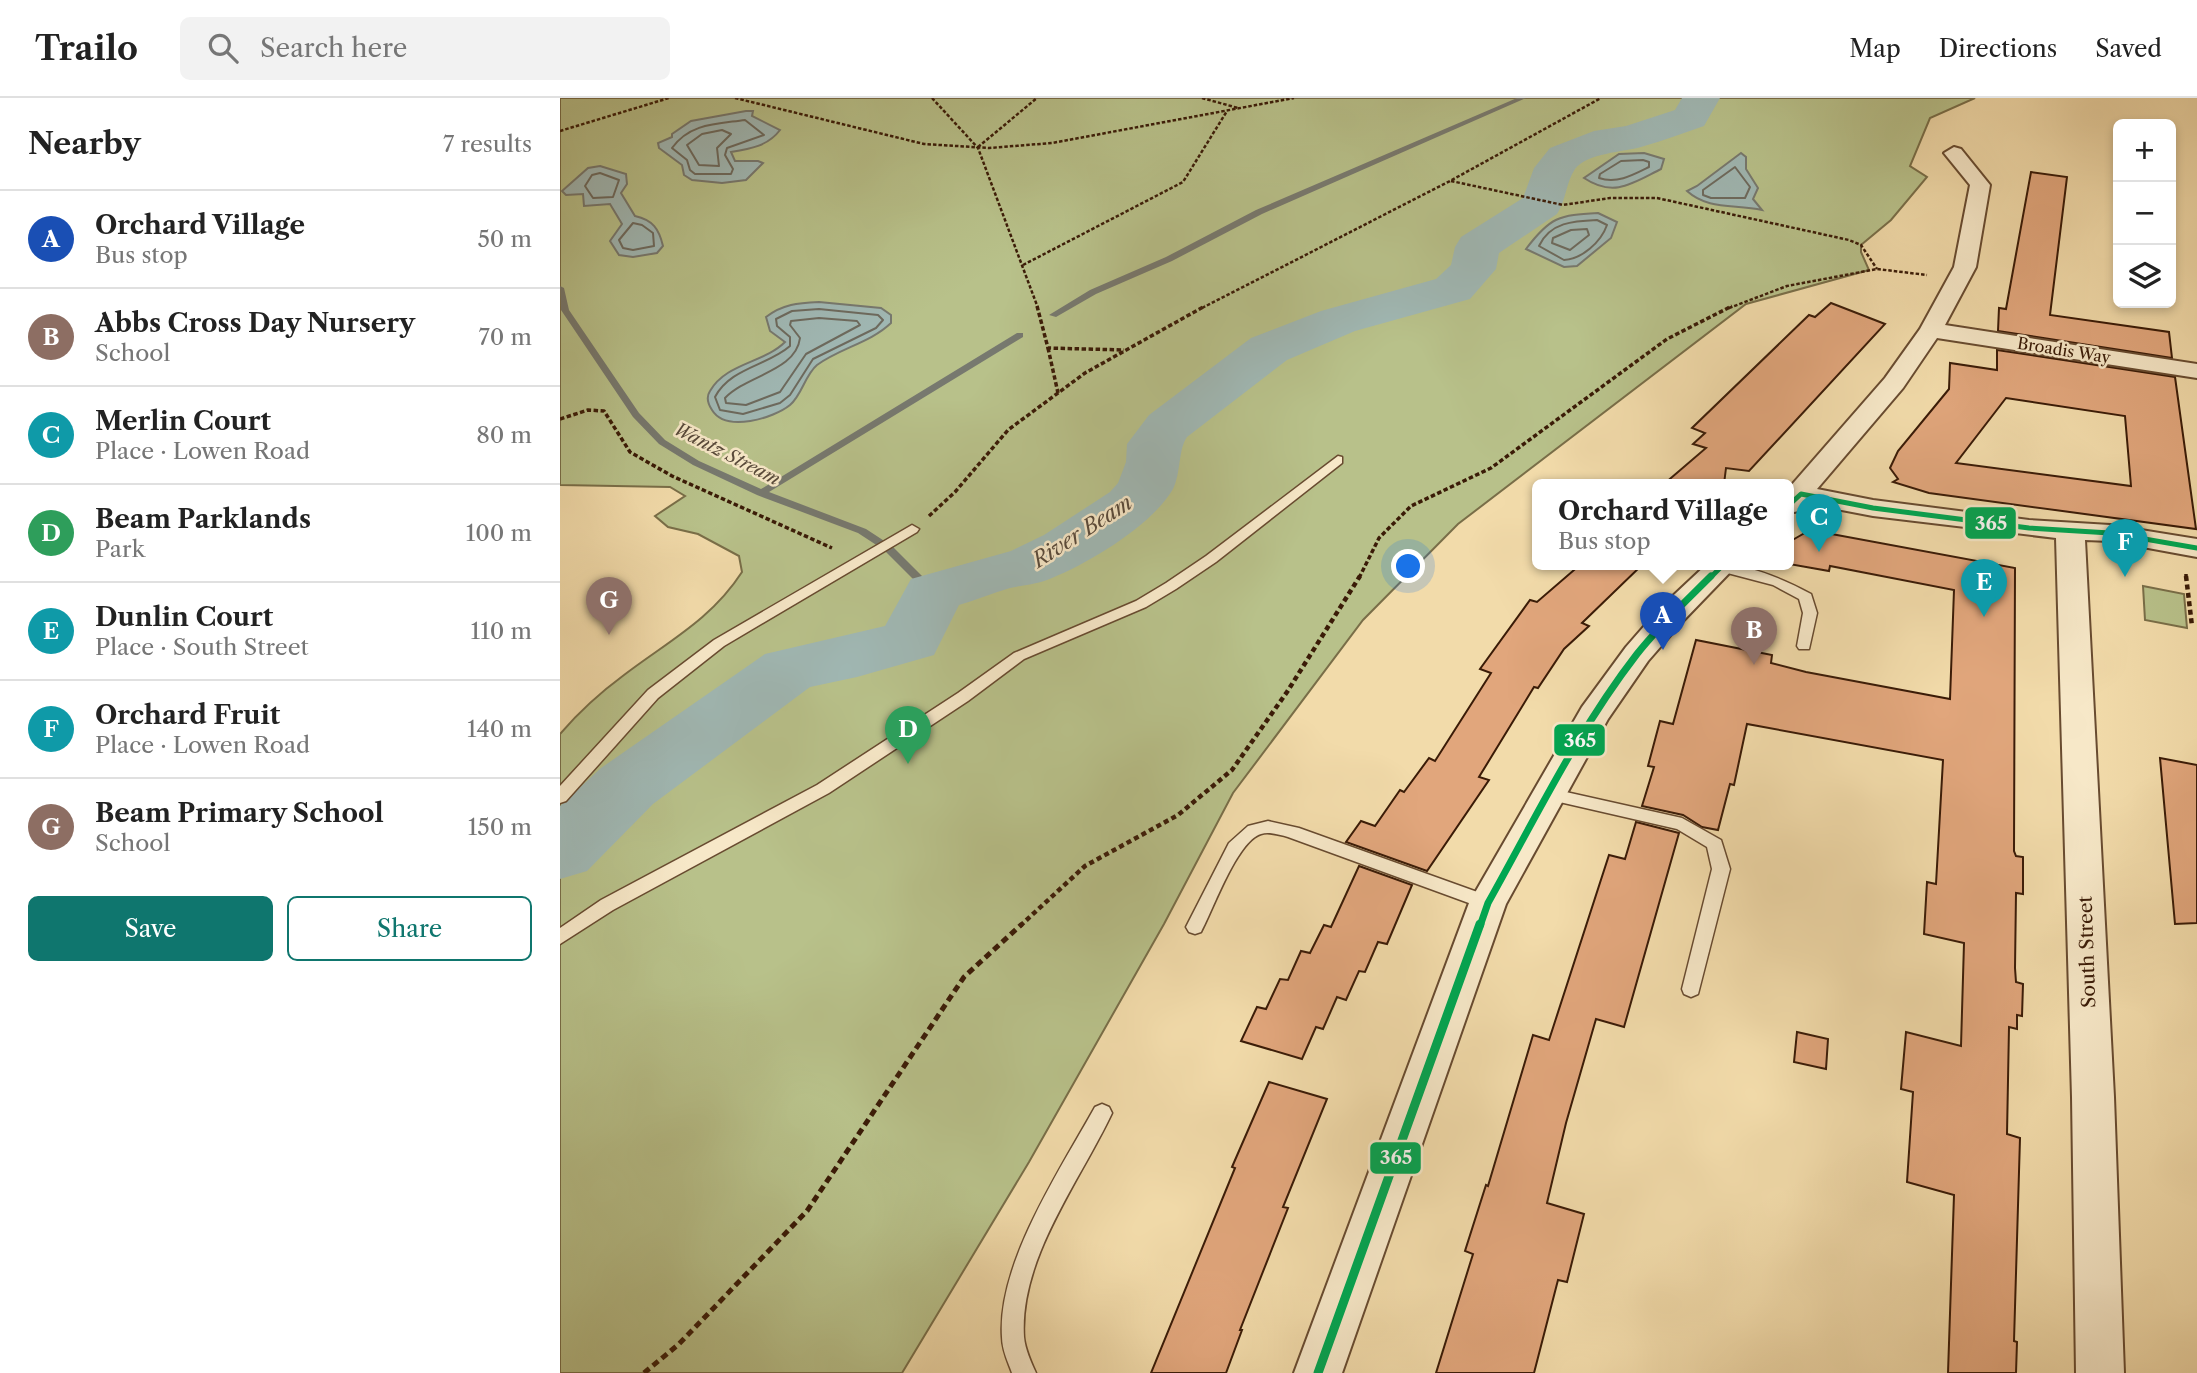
<!DOCTYPE html>
<meta charset="utf-8">
<style>
body{margin:0;font-family:"Libre Caslon Text",serif;background:#f2f2f2;color:#222}
.controls{position:absolute;right:21px;top:21px;display:grid;overflow:hidden;border-radius:10px;box-shadow:0 4px 10px #0003}
.controls button{width:63px;height:63px;display:grid;place-items:center;padding:0;border:0;border-bottom:2px solid #e0e0e0;background:#fff;color:#222;font:35px sans-serif}
.you{position:absolute;left:849px;top:469px;width:24px;height:24px;margin:-18px;border:5px solid #fff;border-radius:50%;background:#1a73e8;box-shadow:0 0 0 10px #1a73e833}
.badge{display:grid;place-items:center;width:46px;height:46px;border-radius:50%;background:#0f766e;color:#fff;font-size:23px;font-weight:700}
.pin{position:absolute;translate:-50% -58px;filter:drop-shadow(0 2px 4px #0008)}
.pin::after{content:'';position:absolute;top:37px;width:24px;height:21px;background:inherit;clip-path:polygon(0 0,100% 0,50% 100%)}
.popup{position:absolute;left:972px;top:381px;width:262px;height:91px;box-sizing:border-box;display:grid;place-content:center;border-radius:10px;background:#fff;filter:drop-shadow(0 2px 5px #0005);font-size:23px;white-space:nowrap;color:#767676}
.popup b{font-size:26px;color:#222}
.popup::after{content:'';position:absolute;left:50%;top:100%;margin-left:-14px;border:14px solid transparent;border-top-color:#fff}
.list{margin:0;padding:0;list-style:none}
h2{display:flex;justify-content:space-between;align-items:center;height:91px;margin:0;padding:0 28px;font-size:30px}
h2 small{font-size:23px;font-weight:400;color:#767676}
.list li{display:grid;grid-template-columns:46px 1fr auto;gap:21px;align-items:center;box-sizing:border-box;height:98px;padding:0 28px;border-top:2px solid #e0e0e0}
.list b{display:block;font-size:26px;white-space:nowrap}
.list p{margin:0;font-size:23px;white-space:nowrap;color:#767676}
.list em{font-size:23px;font-style:normal;color:#767676}
.actions{display:flex;gap:14px;padding:21px 28px}
.actions a{flex:1;padding:16px 0;border:2px solid #0f766e;border-radius:10px;text-align:center;font-size:24px;color:#0f766e}
.actions .main{background:#0f766e;color:#fff}
.icon{flex:none;width:38px;height:38px;fill:none;stroke:currentColor;stroke-width:2;stroke-linecap:round;stroke-linejoin:round}
.map{position:relative;flex:none;width:1637px;height:1275px;overflow:hidden}
header{display:flex;align-items:center;gap:42px;box-sizing:border-box;height:98px;padding:0 35px;background:#fff;border-bottom:2px solid #e0e0e0}
header strong{font-size:33px}
nav{display:flex;gap:38px;margin-inline-start:auto;font-size:24px}
.search{width:490px;height:63px;background:#f2f2f2;display:flex;align-items:center;gap:18px;box-sizing:border-box;padding:0 24px;border-radius:10px;color:#767676;font-size:26px}
main{display:flex}
aside{flex:1;background:#fff}
.map>svg:first-child{display:block}
.green{fill:#b8c18a;stroke:#796e48;stroke-width:2}
.water{fill:#a0b8b4;stroke:#77796f;stroke-width:2}
.lines{fill:none;stroke-linecap:round;stroke-linejoin:round}
.shore{stroke:#6d6a5e;stroke-width:2}
.stream{fill:#77796f;fill-rule:evenodd}
.river{fill:#a0b8b4;fill-rule:evenodd}
.building{fill:#e1a67c;stroke:#3a1b07;stroke-width:2;fill-rule:evenodd}
.lane-casing{stroke:#684b30;stroke-width:3}
.street-casing{stroke:#684b30;stroke-width:4}
.path-far3{stroke:#3a1b07;stroke-width:2.5;stroke-dasharray:3.5 2;stroke-linecap:butt}
.path-far2{stroke:#3a1b07;stroke-width:3.5;stroke-dasharray:4.5 2.5;stroke-linecap:butt}
.path-far1{stroke:#3a1b07;stroke-width:4.5;stroke-dasharray:5 3.5;stroke-linecap:butt}
.path{stroke:#3a1b07;stroke-width:5;stroke-dasharray:7 4.5;stroke-linecap:butt}
.lane{fill:#f7e8c8;fill-rule:evenodd}
.street{fill:#f7e8c8;fill-rule:evenodd}
.bus-1-far2-casing{stroke:#f7e8c8;stroke-width:10}
.bus-1-far1-casing{stroke:#f7e8c8;stroke-width:12}
.bus-1-casing{stroke:#f7e8c8;stroke-width:14}
.bus-1-far2{stroke:#00a651;stroke-width:5}
.bus-1-far1{stroke:#00a651;stroke-width:7}
.bus-1{stroke:#00a651;stroke-width:9}
.labels{text-anchor:middle;dominant-baseline:central;stroke-width:5;stroke-linejoin:round;paint-order:stroke}
.far-street-label{font-size:16px;fill:#3a1b07;stroke:#f7e8c8}
.far-water-label{font-size:18px;font-style:italic;fill:#594a3b;stroke:#f7e8c8}
.street-label{font-size:19px;fill:#3a1b07;stroke:#f7e8c8}
.water-label{font-size:21px;font-style:italic;fill:#594a3b;stroke:#f7e8c8}
.line-badge{stroke:#f7e8c8;stroke-width:2.5}
.badge-label{font-size:19px;text-anchor:middle;font-weight:bold;fill:#fff}
</style>
<header>
<strong>Trailo</strong>
<div class="search"><svg class="icon" aria-label="search" viewBox="0 0 24 24"><circle cx="10" cy="10" r="6"/><path d="M15 15l6 6"/></svg>Search here</div>
<nav><a>Map</a><a>Directions</a><a>Saved</a></nav>
</header>
<main>
<aside>
<h2>Nearby<small>7 results</small></h2>
<ul class="list">
<li><span class="badge" style="background:#1a4fb4">A</span><div><b>Orchard Village</b><p>Bus stop</p></div><em>50 m</em></li>
<li><span class="badge" style="background:#8d6e63">B</span><div><b>Abbs Cross Day Nursery</b><p>School</p></div><em>70 m</em></li>
<li><span class="badge" style="background:#0f9aa8">C</span><div><b>Merlin Court</b><p>Place · Lowen Road</p></div><em>80 m</em></li>
<li><span class="badge" style="background:#2e9e5b">D</span><div><b>Beam Parklands</b><p>Park</p></div><em>100 m</em></li>
<li><span class="badge" style="background:#0f9aa8">E</span><div><b>Dunlin Court</b><p>Place · South Street</p></div><em>110 m</em></li>
<li><span class="badge" style="background:#0f9aa8">F</span><div><b>Orchard Fruit</b><p>Place · Lowen Road</p></div><em>140 m</em></li>
<li><span class="badge" style="background:#8d6e63">G</span><div><b>Beam Primary School</b><p>School</p></div><em>150 m</em></li>
</ul>
<div class="actions"><a class="main">Save</a><a>Share</a></div>
</aside>
<div class="map">
<svg width="1637" height="1275" viewBox="0 0 1637 1275">
<rect width="100%" height="100%" fill="#f2dbaa"/>
<filter id="stains"><feTurbulence type="fractalNoise" baseFrequency=".00286" numOctaves="4"/><feColorMatrix values="0 0 0 0 .2 0 0 0 0 .09 0 0 0 0 .02 0 0 0 .5 -.17"/></filter>
<radialGradient id="worn" r=".72"><stop offset=".6" stop-color="#630" stop-opacity="0"/><stop offset="1" stop-color="#630" stop-opacity=".3"/></radialGradient>
<g class="green">
<path d="M0 0H1415L1370 20 1350 68 1367 79 1331 122 1301 147V154L1309 172 1186 206 898 426 803 522 673 695 604 826 469 1064 342 1275H0V636C18 615 41 594 64 577 107 544 151 522 182 474L179 458 138 436 108 429 95 418 125 398 110 389 0 387Z"/>
<path d="M1583 488 1624 496 1627 530 1585 522Z"/>
</g>
<g class="water">
<path d="M186 13H193L192 18 220 32C208 48 190 51 171 54L175 63H198L203 65 186 82 162 85 132 82 124 77 122 67 99 50 98 45 112 39V36L131 23Z"/>
<path d="M1084 55 1104 61 1101 71C1073 85 1054 100 1024 80L1059 56Z"/>
<path d="M1181 55 1186 59V71L1198 90 1193 101 1202 112C1174 106 1148 112 1127 93L1137 88Z"/>
<path d="M40 68 66 76 67 86 61 95 75 118C93 122 99 131 103 148L97 155 73 159 59 157 50 143 62 126 50 106 24 108 23 96 6 97 2 93 28 70Z"/>
<path d="M1038 115 1057 124 1051 140 1017 168 1004 169 966 151C990 119 999 117 1038 115Z"/>
<path d="M259 204 321 210 331 217V225C310 245 280 250 257 267 245 277 242 297 230 307 214 320 166 335 152 312 148 306 146 299 150 293 166 265 204 265 225 244L210 233 206 219C223 206 238 205 259 204Z"/>
</g>
<g class="lines">
<g class="shore">
<path d="M185 22 204 37 167 50 165 57 173 71 171 76H135L130 72 127 62 112 50C130 25 157 26 185 22Z"/>
<path d="M162 32 171 36 157 50 159 68 139 67 127 47 142 36Z"/>
<path d="M1083 62 1089 64V69C1073 77 1057 86 1039 80L1040 76 1061 63Z"/>
<path d="M1175 69 1190 89 1185 100H1151L1143 97V92Z"/>
<path d="M40 75 59 82 53 99 33 100 25 88 32 77Z"/>
<path d="M1037 122 1047 127C1041 144 1022 161 1004 162L979 148C990 124 1014 123 1037 122Z"/>
<path d="M73 125 82 127 93 135 94 148 73 152 63 150 59 142Z"/>
<path d="M1027 131 1029 137 1010 152 992 145 993 140 1011 132Z"/>
<path d="M259 211 318 217 323 222 316 230 253 261 230 297 220 305 183 316 160 312 155 299C170 270 207 268 230 248V239L217 228 216 221 232 213Z"/>
<path d="M259 220 297 223 300 227 246 256 220 294 186 307 166 305 165 300C187 277 236 273 240 240L230 227 231 223Z"/>
</g>
<g class="stream">
<path d="M957 0H966L702 116 612 163 536 196 496 219 489 217 530 192 606 159 696 112Z"/>
<path d="M0 188 4 190 9 212 79 315 105 342 139 363 201 391 457 235H463V239L209 394 306 431 332 448 377 493 378 495 377 497H369L324 452 298 435 197 397 133 367 99 346 73 319 1 212Z"/>
</g>
<path class="river" d="M1122 0H1160L1144 28C1123 35 1102 43 1081 49 1064 54 1027 55 1015 71 1006 84 1006 103 997 116L939 155 936 171 910 201 795 233 727 262 627 339C618 352 621 375 613 391 592 427 531 464 492 480 479 486 464 487 450 490 433 495 416 502 399 507L374 557 297 579 250 589 93 706 27 773 0 781V708L41 670 205 556 325 528 351 481 451 453 484 437 550 394 558 385 566 364 567 346 589 317 691 240 761 213 876 181 891 167 895 149 901 139 963 100 974 70 990 50 1034 33 1066 28 1115 12Z"/>
</g>
<g class="building">
<path d="M1471 74 1507 79 1490 217 1609 234 1612 260 1438 233 1439 210 1446 211Z"/>
<path d="M1271 205 1325 226 1189 373 1166 370 1164 386H1104L1146 350 1133 346 1145 335 1132 330 1249 217 1255 219Z"/>
<path d="M1437 252 1615 279 1636 431 1369 395 1333 384 1338 381 1330 370 1338 353 1389 291 1390 265 1437 272ZM1446 300 1565 318 1571 388 1396 365Z"/>
<path d="M1250 432 1455 470 1454 753 1456 758 1463 759V796L1456 795 1455 870 1456 884 1463 886 1462 918 1457 917V931L1449 929 1447 1036 1460 1040 1454 1243 1457 1244 1456 1275H1388L1394 1097 1347 1084 1353 994 1341 991 1346 934 1401 948 1404 845 1364 836 1367 784 1376 786 1383 662 1187 626 1174 687 1170 686 1158 732 1142 729 1123 717 1082 708 1094 669 1088 668 1100 623 1113 626 1136 542 1212 557 1211 565 1246 574 1390 601 1394 492 1270 468 1269 473 1229 466V444Z"/>
<path d="M1021 466H1083L1022 525 1029 528 1004 551 978 590 974 589 919 679 929 682 867 773 786 744 801 723 815 728 840 692 844 694 869 660 875 663 931 575 920 571 970 502 977 504Z"/>
<path d="M1600 660 1637 667V825L1615 826Z"/>
<path d="M1076 724 1119 735 1064 929 1036 921 1006 1025 987 1105 1024 1116 1007 1184 998 1182 974 1275H876L913 1156 905 1153 926 1087 928 1088 973 937 989 942 1049 757 1065 761Z"/>
<path d="M799 768 852 787 827 846 818 844 805 874 799 873 786 902 777 899 763 931 756 929 742 961 681 943 697 909 706 911 720 881 728 882 741 853 750 855 764 827 771 829Z"/>
<path d="M1237 934 1268 941 1266 971 1234 964Z"/>
<path d="M709 984 767 1001 723 1109 728 1110 680 1232H682L666 1275H591L675 1070 672 1069Z"/>
</g>
<g class="lines">
<defs>
<g id="lane">
<path d="M778 358 782 359V365L656 464 616 491 586 509 464 561 408 603 269 695 53 812 0 846V830L41 802 257 687 398 595 454 555 576 503 606 485 646 458Z"/>
<path d="M352 427 359 431 357 434 164 548 98 600 6 703 0 705V688L88 592 154 542Z"/>
<path d="M1156 466C1189 466 1223 481 1251 496L1257 515 1249 551H1239L1237 548 1243 515 1239 501 1213 487 1156 472Z"/>
<path d="M988 690 1122 720 1161 742 1170 771 1138 896 1131 899 1124 896 1122 891 1152 771 1147 749 1117 731 982 700 980 696 982 692Z"/>
<path d="M708 723 739 730 934 800 937 805 934 810 928 812 728 739C720 737 709 733 701 736 677 743 653 812 641 834L635 836 629 834 626 829 669 745 688 728Z"/>
<path d="M542 1006 549 1009 552 1015C520 1083 459 1161 464 1239 465 1251 471 1264 476 1275H452C448 1264 442 1252 442 1239 437 1166 500 1072 535 1009Z"/>
</g>
<g id="street">
<path d="M1394 49 1401 51 1430 87 1416 169 1385 227 1637 266V280L1377 240 1343 290 1257 391 1313 402 1469 422 1550 427 1637 441V459L1550 443 1525 442 1554 999 1564 1275H1516L1512 999 1496 440 1313 418 1245 405 1239 413 1229 415V390L1325 280 1360 231 1394 169 1410 87 1384 55Z"/>
<path d="M1147 466H1178L1122 524 1088 563 1048 621 946 806 782 1275H734L909 805 1022 609 1066 549 1100 510Z"/>
</g>
</defs>
<use href="#lane" class="lane-casing"/>
<use href="#street" class="street-casing"/>
<g class="path-far3">
<path d="M175 0 364 46 429 50 492 45 734 0"/>
<path d="M372 0 418 50 478 210"/>
<path d="M642 0 678 10"/>
<path d="M0 33 109 0"/>
<path d="M418 49 477 0"/>
<path d="M891 83 1003 107 1050 100H1097L1289 142 1301 147 1317 171"/>
<path d="M463 167 623 84 667 13"/>
<path d="M642 210 890 83 1041 0"/>
<path d="M1169 210 1227 188 1317 171 1367 177"/>
</g>
<g class="path-far2">
<path d="M477 208 488 250 564 252"/>
<path d="M488 250 498 295"/>
<path d="M0 321 28 312 44 313 70 354 112 378 272 450"/>
<path d="M369 418 395 394 448 332 525 275 645 208"/>
<path d="M1626 476V480"/>
<path d="M799 480 819 440 851 408 931 370 1107 241 1172 208"/>
</g>
<g class="path-far1">
<path d="M1626 478 1632 528"/>
<path d="M460 828 525 768 618 717 672 672 727 594 800 478"/>
</g>
<path class="path" d="M84 1275 119 1246 247 1113 404 879 462 826"/>
<use href="#lane" class="lane"/>
<use href="#street" class="street"/>
<defs>
<g id="bus-1-far2">
<path d="M1229 407 1241 396 1313 410 1469 430 1550 435 1637 450"/>
<path d="M1150 480 1164 466"/>
</g>
<path id="bus-1-far1" d="M920 828 928 805C975 721 1018 632 1077 556 1099 528 1126 503 1151 478"/>
<path id="bus-1" d="M758 1275 920 826"/>
</defs>
<use href="#bus-1-far2" class="bus-1-far2-casing"/>
<use href="#bus-1-far1" class="bus-1-far1-casing"/>
<use href="#bus-1" class="bus-1-casing"/>
<use href="#bus-1-far2" class="bus-1-far2"/>
<use href="#bus-1-far1" class="bus-1-far1"/>
<use href="#bus-1" class="bus-1"/>
</g>
<g class="labels">
<g class="far-street-label">
<text transform="translate(1504 252) rotate(9)">Broadis Way</text>
</g>
<g class="far-water-label">
<text transform="translate(167 356) rotate(27)">Wantz Stream</text>
</g>
<g class="street-label">
<text transform="translate(1527 854) rotate(-92)">South Street</text>
</g>
<g class="water-label">
<text transform="translate(522 433) rotate(-33)">River Beam</text>
</g>
</g>
<g class="line-badge">
<rect x="1404" y="408" width="53" height="34" rx="7" fill="#00a651"/>
<rect x="993" y="625" width="53" height="34" rx="7" fill="#00a651"/>
<rect x="809" y="1043" width="53" height="34" rx="7" fill="#00a651"/>
</g>
<g class="badge-label">
<text x="1431" y="432">365</text>
<text x="1020" y="649">365</text>
<text x="836" y="1066">365</text>
</g>
<rect width="100%" height="100%" filter="url(#stains)"/>
<rect width="100%" height="100%" fill="url(#worn)"/>
</svg>
<div class="controls">
<button>+</button>
<button>−</button>
<button><svg class="icon" aria-label="layers" viewBox="0 0 24 24"><path d="M12 4l9 5-9 5-9-5zM3 14l9 5 9-5"/></svg></button>
</div>
<div class="you"></div>
<div class="pin badge" style="left:1103px;top:552px;background:#1a4fb4">A</div>
<div class="popup"><b>Orchard Village</b>Bus stop</div>
<div class="pin badge" style="left:1194px;top:567px;background:#8d6e63">B</div>
<div class="pin badge" style="left:1259px;top:454px;background:#0f9aa8">C</div>
<div class="pin badge" style="left:348px;top:666px;background:#2e9e5b">D</div>
<div class="pin badge" style="left:1424px;top:519px;background:#0f9aa8">E</div>
<div class="pin badge" style="left:1565px;top:479px;background:#0f9aa8">F</div>
<div class="pin badge" style="left:49px;top:537px;background:#8d6e63">G</div>
</div>
</main>
